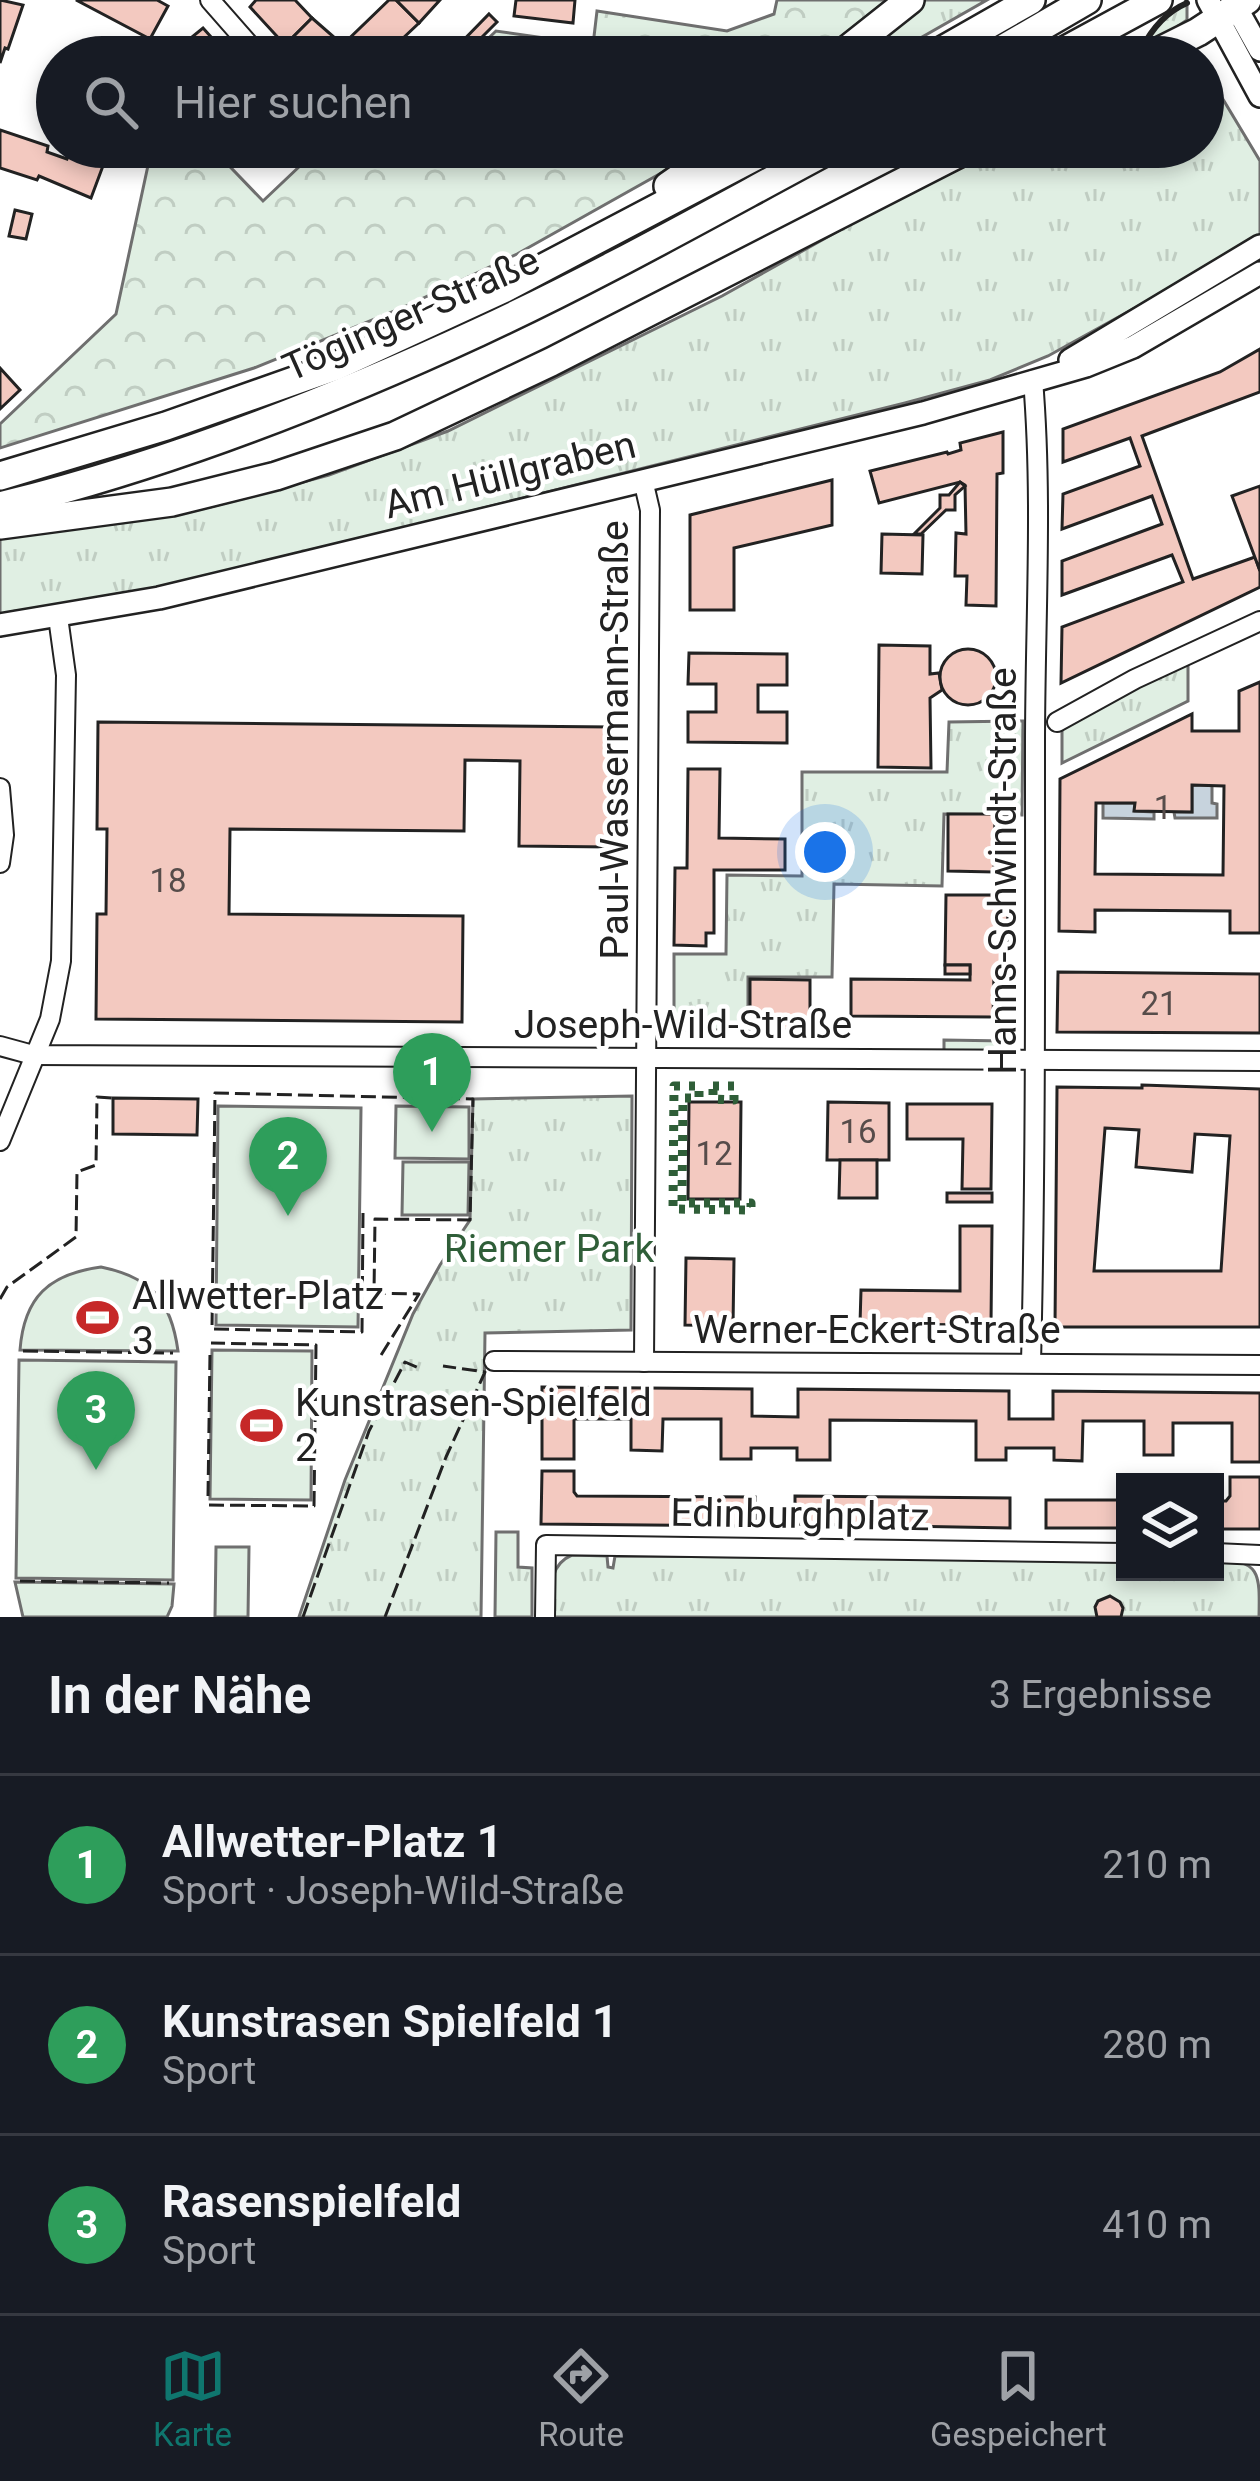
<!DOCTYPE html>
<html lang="de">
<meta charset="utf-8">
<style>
body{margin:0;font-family:Roboto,sans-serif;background:#242831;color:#f1f3f6}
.controls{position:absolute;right:36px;bottom:36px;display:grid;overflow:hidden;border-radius:0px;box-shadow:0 6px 18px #0003}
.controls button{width:108px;height:108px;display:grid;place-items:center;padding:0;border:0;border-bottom:3px solid #363941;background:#171b24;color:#f1f3f6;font:60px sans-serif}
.you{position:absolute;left:825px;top:852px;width:42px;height:42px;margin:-30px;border:9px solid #fff;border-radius:50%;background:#1a73e8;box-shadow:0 0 0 18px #1a73e833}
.badge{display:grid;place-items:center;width:78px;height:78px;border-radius:50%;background:#0f766e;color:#fff;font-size:39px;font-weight:700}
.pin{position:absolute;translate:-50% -99px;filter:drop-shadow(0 3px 6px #0008)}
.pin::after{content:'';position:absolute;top:63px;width:42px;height:36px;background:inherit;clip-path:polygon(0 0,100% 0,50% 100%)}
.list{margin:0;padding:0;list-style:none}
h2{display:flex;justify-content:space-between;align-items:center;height:156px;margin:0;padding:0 48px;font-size:51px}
h2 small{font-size:39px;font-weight:400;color:#9ea1a6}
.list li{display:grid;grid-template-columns:78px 1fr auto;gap:36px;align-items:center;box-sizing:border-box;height:180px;padding:0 48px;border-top:3px solid #363941}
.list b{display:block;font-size:45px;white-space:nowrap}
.list p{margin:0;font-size:39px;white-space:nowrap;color:#9ea1a6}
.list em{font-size:39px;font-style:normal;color:#9ea1a6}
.icon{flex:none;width:66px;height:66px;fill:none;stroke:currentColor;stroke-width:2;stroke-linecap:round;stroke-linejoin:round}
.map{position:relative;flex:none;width:1260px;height:1617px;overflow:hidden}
.search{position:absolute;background:#171b24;box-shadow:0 6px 18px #0003;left:36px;right:36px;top:36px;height:132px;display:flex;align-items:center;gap:30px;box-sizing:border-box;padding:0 42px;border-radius:66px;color:#9ea1a6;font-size:45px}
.sheet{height:696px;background:#171b24}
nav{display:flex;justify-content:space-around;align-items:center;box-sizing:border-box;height:168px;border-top:3px solid #363941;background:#171b24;font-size:33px;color:#9ea1a6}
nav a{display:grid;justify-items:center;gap:6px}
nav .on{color:#0f766e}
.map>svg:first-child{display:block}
.grass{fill:url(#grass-tufts);stroke:#6f6f6f;stroke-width:3}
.forest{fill:url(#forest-crowns);stroke:#6f6f6f;stroke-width:3}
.pitch{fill:#e0efe3;stroke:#6f6f6f;stroke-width:3}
.water{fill:#c7d3dd;stroke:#6f6f6f;stroke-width:3}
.building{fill:#f3c9c0;stroke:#222;stroke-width:3;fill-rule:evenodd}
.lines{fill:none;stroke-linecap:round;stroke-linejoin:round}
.minor-casing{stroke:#222;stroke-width:22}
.major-casing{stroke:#222;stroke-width:26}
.highway-casing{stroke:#222;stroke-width:32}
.minor{stroke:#fff;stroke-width:18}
.major{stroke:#fff;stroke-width:21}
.highway{stroke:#fff;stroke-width:27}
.hedge{stroke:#2f5e38;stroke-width:9;stroke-dasharray:6 9;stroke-linecap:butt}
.fence{stroke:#222;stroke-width:3;stroke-dasharray:15 6;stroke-linecap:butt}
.wall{stroke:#222;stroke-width:6}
.labels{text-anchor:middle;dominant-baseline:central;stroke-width:9;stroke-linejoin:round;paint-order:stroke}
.number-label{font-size:33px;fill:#564c4a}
.street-label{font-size:39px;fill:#222;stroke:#fff}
.park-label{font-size:39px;fill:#2f5e38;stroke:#fff}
.poi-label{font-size:39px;fill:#222;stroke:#fff;text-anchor:start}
</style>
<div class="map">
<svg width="1260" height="1617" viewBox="0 0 1260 1617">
<defs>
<pattern id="grass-tufts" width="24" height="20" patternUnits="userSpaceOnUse" patternTransform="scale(3)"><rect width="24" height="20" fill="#e0efe3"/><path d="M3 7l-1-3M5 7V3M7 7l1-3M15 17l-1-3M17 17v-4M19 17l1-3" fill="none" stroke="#c0cdc2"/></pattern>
<pattern id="forest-crowns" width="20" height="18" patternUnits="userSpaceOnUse" patternTransform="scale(3)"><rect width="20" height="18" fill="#e0efe3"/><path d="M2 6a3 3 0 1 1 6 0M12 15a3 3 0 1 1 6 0" fill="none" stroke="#c0cdc2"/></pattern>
</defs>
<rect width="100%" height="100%" fill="#fff"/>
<g class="grass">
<path d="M924 0H987L887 57H853Z"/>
<path d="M1187 3V20L1178 26V32L1141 50C1151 30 1166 12 1187 3Z"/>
<path d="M1203 66 1260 161V235L1207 268 1048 356 990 380 905 403 158 589 0 616V537L210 507 329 475 448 431 722 296 890 202 1006 147H1203Z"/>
<path d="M1188 657V701L1062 763V724Z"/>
<path d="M1023 721 1022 815 944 814 942 886 834 884 832 977H748V1030H674V954H726L727 875 802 876V772H947L949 722Z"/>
<path d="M944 1040 1005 1041V1052H944Z"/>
<path d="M632 1096 631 1330 485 1333 481 1617H299L345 1480 413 1314 440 1265 470 1220 473 1099Z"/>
<path d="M496 1532H518V1567L532 1568V1617H495Z"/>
<path d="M572 1555 607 1556 608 1567 613 1568 615 1556 1125 1559V1572H1215V1560C1260 1560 1260 1572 1259 1617H552C552 1593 546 1566 572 1555Z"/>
</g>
<g class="forest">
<path d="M777 0H887L816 57H469L496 31 593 45 597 11 727 31 774 14Z"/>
<path d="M152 147H211L263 201 320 147H697L663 172 517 254 402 308 254 368 0 448V424L116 314Z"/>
</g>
<g class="pitch">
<path d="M218 1106 361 1108 358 1327 216 1325Z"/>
<path d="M396 1106 469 1107V1159L395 1158Z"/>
<path d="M403 1162H469L468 1215H402Z"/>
<path d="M101 1267C151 1277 171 1300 178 1351L20 1350C24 1297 49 1274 101 1267Z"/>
<path d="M212 1350 312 1351 311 1500 210 1499Z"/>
<path d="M19 1360 176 1362 173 1580 16 1578Z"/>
<path d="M216 1547H249L248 1617H215Z"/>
<path d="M15 1582 174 1584 172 1606 167 1617H23Z"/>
</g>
<g class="water">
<path d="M1192 785H1212V803L1217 804V818H1175L1174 812H1192Z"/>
<path d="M1103 803H1135V811L1154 812V819L1103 818Z"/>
</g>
<g class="building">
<path d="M0 0 23 5 8 49 5 48 0 63Z"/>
<path d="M76 0H157L168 6 150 39Z"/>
<path d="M256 0H295L312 18 285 45 250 7Z"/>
<path d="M389 0H396L419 23 383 57H330Z"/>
<path d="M396 0H440L419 23Z"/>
<path d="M516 0H575L573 23 514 16Z"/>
<path d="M489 14 497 22 462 57H447Z"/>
<path d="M312 18 343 45 330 57H296L285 45Z"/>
<path d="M203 28 229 57H173L171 54Z"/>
<path d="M0 130 48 146 47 152 67 159 72 147H110L91 198 39 176 37 180 0 168Z"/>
<path d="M15 210 32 214 26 239 9 236Z"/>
<path d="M1260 349V392L1142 436 1193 579 1255 557 1260 571V587L1061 683 1062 627 1183 582 1172 555 1062 595V561L1162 524 1152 496 1062 529 1063 494 1140 466 1130 438 1063 462V429L1220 372Z"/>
<path d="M0 368 20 390 0 409Z"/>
<path d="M1003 432V473L997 474 996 606 966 605 967 576H955L956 533 966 534 965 485 960 482 879 503 870 471 947 452 948 454 961 450 960 443Z"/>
<path d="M832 480V525L734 548V610H690V515Z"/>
<path d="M960 482 965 486 955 495V510H946L921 534H914L940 508V495H949Z"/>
<path d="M1260 486V571L1232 496Z"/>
<path d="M882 534 923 535 922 574 881 573Z"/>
<path d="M879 645 930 646V674L939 673 942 690 930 698 931 768 878 767Z"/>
<circle cx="968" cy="677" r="28"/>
<path d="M689 653 787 654V685H758V712H787V743L688 742V712H716V684H688Z"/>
<path d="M1260 682V933H1230V911L1095 910V932L1059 931 1060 779 1192 714V731H1239V691ZM1192 785 1224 786 1223 875 1095 874 1096 803H1135L1134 811 1192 812Z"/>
<path d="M98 722 611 727 610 847 519 846 520 761 465 760 464 831 230 829 229 914 463 916 462 1022 96 1019 97 914H106L107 829H97Z"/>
<path d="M688 769H720L719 838 785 839V870H714V933H706V946L674 945 675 868H687Z"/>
<path d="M948 814H995L994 872 948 871Z"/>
<path d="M946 895H1008L1007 974H994L993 1017 851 1016V979L970 980V965H945Z"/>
<rect x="945" y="965" width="25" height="9"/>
<path d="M1058 972 1260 974V1033L1057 1032Z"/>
<path d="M750 979 810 980V1030H750Z"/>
<path d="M1142 1085 1260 1089V1327H1055L1057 1087 1142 1088ZM1105 1128 1139 1130 1136 1167 1192 1172 1195 1134 1230 1136 1221 1271H1094Z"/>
<path d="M113 1098 198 1099 197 1135 113 1134Z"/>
<path d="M689 1102H741L740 1199H688Z"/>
<path d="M828 1102 889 1103V1160H827Z"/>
<path d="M907 1104H992L991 1189H962L963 1139H907Z"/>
<path d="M840 1160H877V1198H839Z"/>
<rect x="947" y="1193" width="45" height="9"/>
<path d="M960 1226H992L991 1325 860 1324 861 1290 960 1291Z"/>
<path d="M686 1258 734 1259 733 1326 685 1325Z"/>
<path d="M542 1387 752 1389V1416L798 1417V1389L1009 1391V1419H1053V1391L1260 1393V1462H1232V1423H1173V1455H1144V1421H1083L1082 1461 1054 1460V1448H1006V1460H976V1421L830 1420V1460H797V1448H751V1459H721V1419H663L662 1451 631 1450V1419H574V1459H542Z"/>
<path d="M542 1471H574V1492L577 1496 755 1497V1526L541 1524Z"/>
<path d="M1230 1477H1260V1529H1215V1501H1226L1230 1496Z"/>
<path d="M795 1496 1010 1498V1528L795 1524Z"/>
<rect x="1046" y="1500" width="79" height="28"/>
<path d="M1110 1596 1120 1602 1123 1608 1121 1617H1097L1095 1607 1098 1601Z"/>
</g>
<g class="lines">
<defs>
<g id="minor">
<path d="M210 0 260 57"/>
<path d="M643 480 650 510 644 1362"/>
<path d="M1057 722 1135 679 1260 621"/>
<path d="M0 788 4 835 0 863"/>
<path d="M0 1046 33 1055 1260 1061"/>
<path d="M0 1141 50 1019 61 961 66 675 58 617"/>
<path d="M494 1361 1260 1365"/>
<path d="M1031 1363C1036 1156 1035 950 1035 744 1035 623 1043 500 1033 380"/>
<path d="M1215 1553 1260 1555"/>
<path d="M545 1617 546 1545 1125 1553"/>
</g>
<g id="major">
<path d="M1208 0 1260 96"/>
<path d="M1232 0 1260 50"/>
<path d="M1070 360 1260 246"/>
<path d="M0 625 159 598 923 413 1086 366 1133 347 1260 273"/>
</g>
<g id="highway">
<path d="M838 57 910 0"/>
<path d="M931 57 1031 0"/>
<path d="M989 57 1087 0"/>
<path d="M1053 57 1158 0"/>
<path d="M1148 57 1198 32 1247 0"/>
<path d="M668 186 724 147"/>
<path d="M0 476 166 426 336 366 503 289 773 147"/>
<path d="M0 506C164 466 326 403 479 332 600 276 716 210 834 147"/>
<path d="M0 525 172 502 276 476 395 436 551 362 971 147"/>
</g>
</defs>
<use href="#minor" class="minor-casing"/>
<use href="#major" class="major-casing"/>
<use href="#highway" class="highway-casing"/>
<use href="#minor" class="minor"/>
<use href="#major" class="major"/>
<use href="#highway" class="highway"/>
<g class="hedge">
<path d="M674 1086H699V1098H683L682 1203H751V1210L673 1209Z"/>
<path d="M713 1086H734V1100L713 1099Z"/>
</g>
<g class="fence">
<path d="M1185 0 1187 3"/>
<path d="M363 1213 362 1332 212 1329 215 1093 473 1099 470 1220 375 1219 374 1293 419 1294 378 1360"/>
<path d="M0 1299 7 1287 76 1237 77 1172 96 1165 97 1097 113 1098"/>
<path d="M23 1351 173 1353"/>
<path d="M208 1496 210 1353"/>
<path d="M209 1505 314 1506 316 1345 211 1343"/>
<path d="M20 1581 169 1583"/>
<path d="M303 1617 369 1431 405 1362 421 1369"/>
<path d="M385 1617 446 1457 485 1372 443 1366"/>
</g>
<path class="wall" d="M1141 50C1151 30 1166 12 1187 3"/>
</g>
<defs>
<symbol id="stadium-bare" viewBox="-9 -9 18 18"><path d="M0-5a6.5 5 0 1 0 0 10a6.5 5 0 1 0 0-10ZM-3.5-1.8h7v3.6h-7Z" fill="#c62828" stroke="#fff" stroke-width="2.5" paint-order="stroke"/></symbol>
</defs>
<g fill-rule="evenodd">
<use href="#stadium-bare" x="68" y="1288" width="59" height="59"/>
<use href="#stadium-bare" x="232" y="1396" width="59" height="59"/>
</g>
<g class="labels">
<g class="number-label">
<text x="1163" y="807">1</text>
<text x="168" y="880">18</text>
<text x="1159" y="1003">21</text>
<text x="858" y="1131">16</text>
<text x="714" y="1153">12</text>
</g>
<g class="street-label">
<text transform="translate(411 314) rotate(-24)">Töginger Straße</text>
<text transform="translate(510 475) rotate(-14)">Am Hüllgraben</text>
<text transform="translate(615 740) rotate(-90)">Paul-Wassermann-Straße</text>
<text transform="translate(1003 871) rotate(-90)">Hanns-Schwindt-Straße</text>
<text x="683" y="1025">Joseph-Wild-Straße</text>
<text x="877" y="1330">Werner-Eckert-Straße</text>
<text transform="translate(800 1515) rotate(1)">Edinburghplatz</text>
</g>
<g class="park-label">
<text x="549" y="1249">Riemer Park</text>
</g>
<g class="poi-label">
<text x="132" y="1296">Allwetter-Platz<tspan x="132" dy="45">3</tspan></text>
<text x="295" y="1403">Kunstrasen-Spielfeld<tspan x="295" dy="45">2</tspan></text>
</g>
</g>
</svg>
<div class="controls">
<button><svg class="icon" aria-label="layers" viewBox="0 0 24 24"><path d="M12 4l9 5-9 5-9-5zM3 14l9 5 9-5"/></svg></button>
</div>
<div class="you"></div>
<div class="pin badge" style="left:432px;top:1132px;background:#2e9e5b">1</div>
<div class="pin badge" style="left:288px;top:1216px;background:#2e9e5b">2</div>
<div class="pin badge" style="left:96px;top:1470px;background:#2e9e5b">3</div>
<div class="search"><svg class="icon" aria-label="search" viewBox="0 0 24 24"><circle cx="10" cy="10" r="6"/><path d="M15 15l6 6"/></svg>Hier suchen</div>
</div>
<section class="sheet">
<h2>In der Nähe<small>3 Ergebnisse</small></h2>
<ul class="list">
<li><span class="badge" style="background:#2e9e5b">1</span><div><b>Allwetter-Platz 1</b><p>Sport · Joseph-Wild-Straße</p></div><em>210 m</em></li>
<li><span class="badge" style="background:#2e9e5b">2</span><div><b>Kunstrasen Spielfeld 1</b><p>Sport</p></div><em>280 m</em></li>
<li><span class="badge" style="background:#2e9e5b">3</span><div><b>Rasenspielfeld</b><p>Sport</p></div><em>410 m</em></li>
</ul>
</section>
<nav>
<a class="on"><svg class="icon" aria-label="map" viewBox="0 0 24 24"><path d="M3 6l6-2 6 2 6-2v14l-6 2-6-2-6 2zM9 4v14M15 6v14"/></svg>Karte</a>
<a><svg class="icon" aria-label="directions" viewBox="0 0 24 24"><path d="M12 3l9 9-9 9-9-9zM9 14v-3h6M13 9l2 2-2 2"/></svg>Route</a>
<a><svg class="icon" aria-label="saved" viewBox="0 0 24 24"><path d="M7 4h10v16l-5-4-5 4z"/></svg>Gespeichert</a>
</nav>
